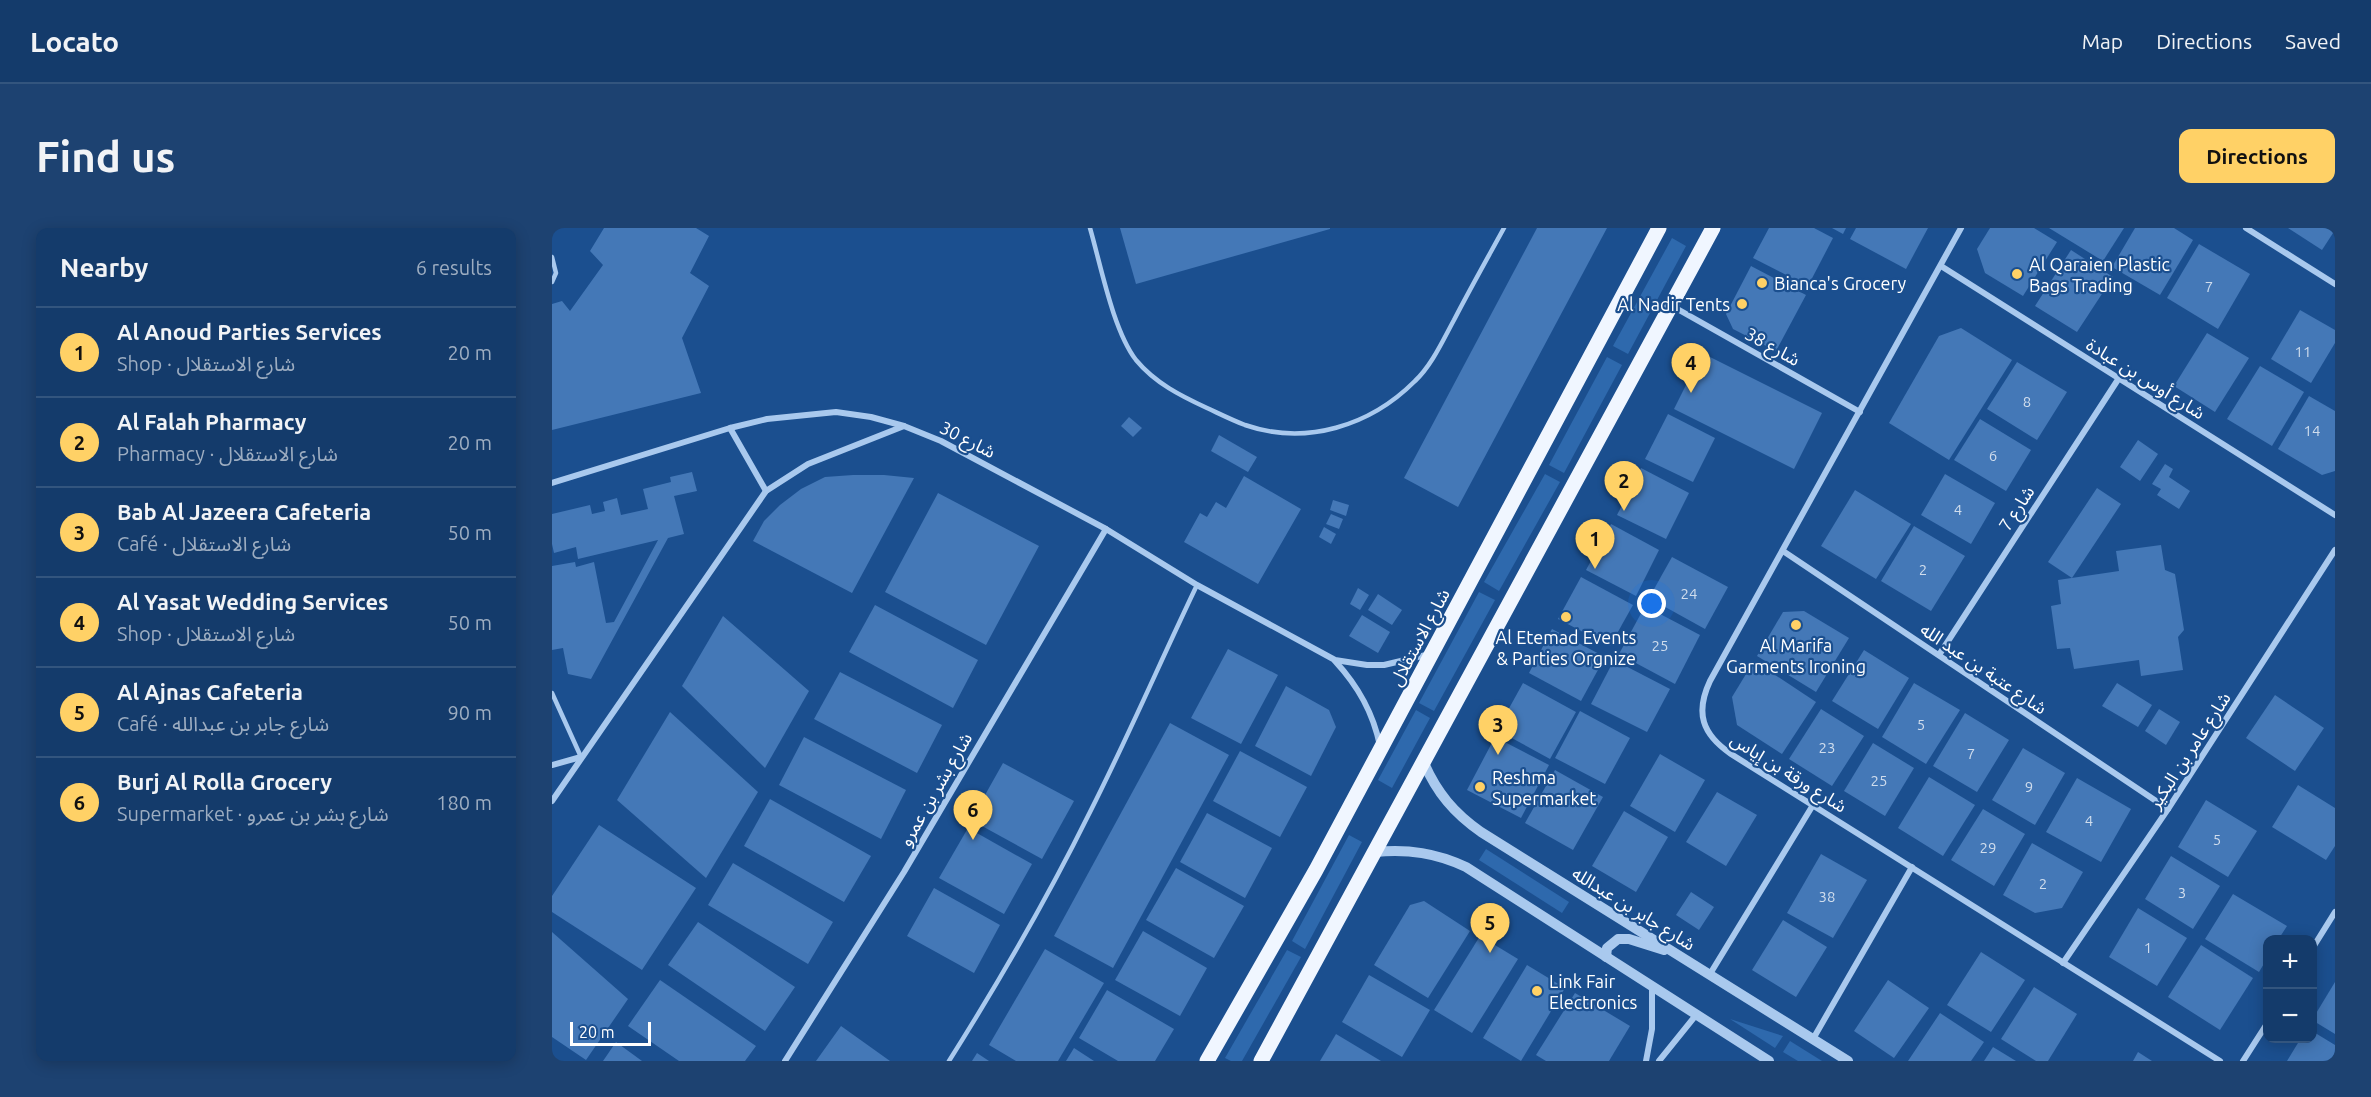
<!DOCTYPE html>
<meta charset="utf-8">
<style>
body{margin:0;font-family:Ubuntu,"Noto Sans Arabic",sans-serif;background:#1d4271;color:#f1f3f6}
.controls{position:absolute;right:18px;bottom:18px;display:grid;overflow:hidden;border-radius:12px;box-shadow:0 3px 15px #0003}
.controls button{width:54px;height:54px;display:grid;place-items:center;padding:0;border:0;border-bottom:2px solid #33557e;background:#143b6b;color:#f1f3f6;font:30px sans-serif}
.scale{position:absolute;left:18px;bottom:15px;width:81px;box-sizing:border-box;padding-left:6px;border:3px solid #fff;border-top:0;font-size:16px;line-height:21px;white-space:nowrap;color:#fff;-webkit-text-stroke:4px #1b4f8f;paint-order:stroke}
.you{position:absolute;left:1100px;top:376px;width:21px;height:21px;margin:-15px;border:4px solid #fff;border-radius:50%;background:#1a73e8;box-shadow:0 0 0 9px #1a73e833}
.badge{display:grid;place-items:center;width:39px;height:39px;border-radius:50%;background:#ffd166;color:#111;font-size:20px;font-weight:700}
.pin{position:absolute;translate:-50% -50px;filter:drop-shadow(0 2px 3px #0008)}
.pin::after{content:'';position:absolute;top:32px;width:21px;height:18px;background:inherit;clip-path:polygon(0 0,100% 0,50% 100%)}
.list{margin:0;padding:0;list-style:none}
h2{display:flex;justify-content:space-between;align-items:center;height:78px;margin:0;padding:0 24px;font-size:26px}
h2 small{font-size:20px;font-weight:400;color:#9dadc1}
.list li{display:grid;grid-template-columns:39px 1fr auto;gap:18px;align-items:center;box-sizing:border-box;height:90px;padding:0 24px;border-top:2px solid #33557e}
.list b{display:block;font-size:22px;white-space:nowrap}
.list p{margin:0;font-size:20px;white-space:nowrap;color:#9dadc1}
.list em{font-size:20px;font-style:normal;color:#9dadc1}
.map{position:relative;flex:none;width:1783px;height:833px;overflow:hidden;border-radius:12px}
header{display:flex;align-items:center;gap:36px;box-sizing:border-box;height:84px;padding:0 30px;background:#143b6b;border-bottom:2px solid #33557e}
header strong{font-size:28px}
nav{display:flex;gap:33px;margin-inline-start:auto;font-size:21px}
.intro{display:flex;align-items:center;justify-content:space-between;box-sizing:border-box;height:144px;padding:0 36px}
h1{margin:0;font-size:42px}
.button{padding:15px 27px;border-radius:12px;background:#ffd166;color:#111;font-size:21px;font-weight:700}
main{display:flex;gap:36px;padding:0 36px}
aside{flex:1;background:#143b6b;border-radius:12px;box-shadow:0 3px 15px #0003}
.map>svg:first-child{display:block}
.green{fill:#2e69ad}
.building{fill:#4478b7}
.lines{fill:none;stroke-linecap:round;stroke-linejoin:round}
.service{stroke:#a9c9ee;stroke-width:4.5}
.minor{stroke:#a9c9ee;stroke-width:6}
.tertiary{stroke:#a9c9ee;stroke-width:10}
.primary{stroke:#f0f6ff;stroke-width:15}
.poi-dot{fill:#ffd166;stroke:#1b4f8f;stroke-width:2}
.labels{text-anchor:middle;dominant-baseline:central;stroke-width:4.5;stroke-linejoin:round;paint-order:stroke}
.number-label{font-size:15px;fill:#d0dded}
.poi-label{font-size:18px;fill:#fff;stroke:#1b4f8f;text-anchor:start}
.street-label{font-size:18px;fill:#fff;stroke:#1b4f8f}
</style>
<header>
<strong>Locato</strong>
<nav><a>Map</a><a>Directions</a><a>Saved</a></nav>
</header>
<div class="intro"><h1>Find us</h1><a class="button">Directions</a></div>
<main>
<aside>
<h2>Nearby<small>6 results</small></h2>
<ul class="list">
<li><span class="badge">1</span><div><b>Al Anoud Parties Services</b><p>Shop · شارع الاستقلال</p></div><em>20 m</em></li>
<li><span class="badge">2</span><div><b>Al Falah Pharmacy</b><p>Pharmacy · شارع الاستقلال</p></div><em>20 m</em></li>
<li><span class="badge">3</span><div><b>Bab Al Jazeera Cafeteria</b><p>Café · شارع الاستقلال</p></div><em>50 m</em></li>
<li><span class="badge">4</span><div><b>Al Yasat Wedding Services</b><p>Shop · شارع الاستقلال</p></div><em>50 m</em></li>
<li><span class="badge">5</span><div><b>Al Ajnas Cafeteria</b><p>Café · شارع جابر بن عبدالله</p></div><em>90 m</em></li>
<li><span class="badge">6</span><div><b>Burj Al Rolla Grocery</b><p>Supermarket · شارع بشر بن عمرو</p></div><em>180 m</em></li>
</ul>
</aside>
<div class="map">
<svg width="1783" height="833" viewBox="0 0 1783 833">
<rect width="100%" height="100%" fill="#1b4f8f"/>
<g class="green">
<path d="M1120 10 1134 18 1076 126 1061 118Z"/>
<path d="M1055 129 1070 137 1012 245 997 237Z"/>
<path d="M993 246 1008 254 947 363 932 354Z"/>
<path d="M927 364 943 372 882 483 867 475Z"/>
<path d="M864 482 878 490 840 560 826 552Z"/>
<path d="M797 607 810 614 753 721 740 713Z"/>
<path d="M934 621 1017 674 1010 685 927 632Z"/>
<path d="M735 722 749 729 690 833H679L673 830Z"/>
<path d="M1178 791 1231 808 1223 820Z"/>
<path d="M1238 813 1270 833H1246L1231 824Z"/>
</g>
<g class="building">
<path d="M52 0H144L157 8 138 45 157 58 130 110 149 165 0 202V76L10 73 18 83 51 37 38 23Z"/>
<path d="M568 0H778V1L584 56Z"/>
<path d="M985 0H1055L906 279 852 250Z"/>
<path d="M1217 0H1262L1281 10 1256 58 1201 30Z"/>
<path d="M1280 0H1294L1291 6Z"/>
<path d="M1304 0H1376L1354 41 1298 11Z"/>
<path d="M1438 0H1482L1505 14 1471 68 1433 45 1425 21Z"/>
<path d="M1497 0H1572L1551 33Z"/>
<path d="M1583 0H1622L1641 12 1608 67 1560 39Z"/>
<path d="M1736 0H1783V2L1770 22Z"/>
<path d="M1647 16 1698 46 1666 101 1615 70Z"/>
<path d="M1519 22 1561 49 1525 104 1483 78Z"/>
<path d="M1199 38 1254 67 1224 123 1181 101 1174 86Z"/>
<path d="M1748 82 1783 102V115L1759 155 1719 131Z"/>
<path d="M1409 100 1460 132 1397 232 1337 195 1387 108Z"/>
<path d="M1655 105 1697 130 1663 184 1622 158Z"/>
<path d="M1150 125 1270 185 1242 241 1122 181Z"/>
<path d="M1465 134 1515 164 1485 212 1435 181Z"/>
<path d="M1708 138 1752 164 1720 218 1675 191Z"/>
<path d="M1757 168 1783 183V243L1770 247 1726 221Z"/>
<path d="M1116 186 1163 210 1141 254 1093 231Z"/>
<path d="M577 189 590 200 581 209 569 198Z"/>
<path d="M1428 191 1479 222 1454 263 1402 232Z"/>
<path d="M667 207 705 229 696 244 659 223Z"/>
<path d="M1586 212 1606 226 1588 253 1568 239Z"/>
<path d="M1613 236 1621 241 1617 249 1638 263 1627 281 1605 267 1609 261 1600 256Z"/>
<path d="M1089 240 1137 265 1114 311 1065 287Z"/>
<path d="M140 244 145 263 122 268 132 306 116 310 39 451 16 446 11 420 0 422V338L23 334 24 339 42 334 54 395 62 394 106 312 26 331 24 319 2 325 0 316V286L38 277 40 286 53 283 51 274 65 270 69 287 96 281 91 261 119 254 118 249Z"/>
<path d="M1393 246 1443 275 1419 316 1369 287Z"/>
<path d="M301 247H332L362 250 300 365 201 313 212 293 228 277 249 261 273 249Z"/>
<path d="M692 248 749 281 706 356 632 314 648 285 655 289 664 274 674 280Z"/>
<path d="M1545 260 1569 276 1520 350 1496 334Z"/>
<path d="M1303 262 1359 296 1324 351 1269 318Z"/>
<path d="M386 265 487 318 434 417 333 364Z"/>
<path d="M781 272 797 277 794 288 778 282Z"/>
<path d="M779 286 791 291 787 301 774 296Z"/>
<path d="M1059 296 1107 322 1084 368 1034 342Z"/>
<path d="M1362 298 1413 328 1379 383 1329 353Z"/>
<path d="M772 299 784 306 779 316 767 309Z"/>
<path d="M1609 317 1613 342 1623 346 1632 402 1626 409 1631 442 1589 448 1587 432 1522 441 1518 420 1505 421 1499 378 1509 376 1506 352 1567 343 1564 323Z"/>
<path d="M1120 329 1176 359 1153 401 1097 370Z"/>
<path d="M1029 349 1081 377 1058 418 1006 391Z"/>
<path d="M806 360 817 367 808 382 798 376Z"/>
<path d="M826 366 850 382 840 397 816 382Z"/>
<path d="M323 377 426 432 401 480 297 424Z"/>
<path d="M1093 378 1148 407 1123 456 1067 426Z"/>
<path d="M1252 383 1297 410 1264 464 1205 428 1231 384Z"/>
<path d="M810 387 838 404 826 425 797 408Z"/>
<path d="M171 388 257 463 213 540 130 458Z"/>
<path d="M1000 401 1053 429 1029 473 977 445Z"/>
<path d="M676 421 726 447 689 516 639 490Z"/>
<path d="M1312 422 1357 450 1326 501 1280 473Z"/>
<path d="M1062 432 1118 461 1095 504 1039 476Z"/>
<path d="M1202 433 1264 474 1230 526 1185 497 1180 469Z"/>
<path d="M288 444 390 497 365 545 262 491Z"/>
<path d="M971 455 1024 484 998 531 945 502Z"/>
<path d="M1362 455 1408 482 1374 536 1330 509Z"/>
<path d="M1565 455 1600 477 1586 499 1550 478Z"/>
<path d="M734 458 777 482 784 499 759 548 703 518Z"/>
<path d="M1723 467 1772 500 1743 543 1694 510Z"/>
<path d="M1269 481 1312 508 1280 558 1237 531Z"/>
<path d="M1607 481 1628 494 1614 517 1593 503Z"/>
<path d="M1028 483 1078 510 1053 556 1003 530Z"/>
<path d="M118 484 206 564 154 650 65 572Z"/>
<path d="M1413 485 1457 512 1425 564 1381 538Z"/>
<path d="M618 495 677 527 561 740 502 708Z"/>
<path d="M252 509 354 562 329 611 227 557Z"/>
<path d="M943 509 997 537 969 590 915 562Z"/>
<path d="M1321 515 1362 540 1333 588 1292 563Z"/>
<path d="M1471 520 1513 545 1483 597 1440 572Z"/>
<path d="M688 523 755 559 728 609 661 573Z"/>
<path d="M1108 526 1153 552 1123 604 1078 578Z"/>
<path d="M451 535 522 573 490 631 419 592Z"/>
<path d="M1003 542 1051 569 1021 622 973 595Z"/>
<path d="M1377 549 1423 577 1391 628 1346 600Z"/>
<path d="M1525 550 1579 581 1549 634 1494 604Z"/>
<path d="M1746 557 1783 580V618L1774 632 1720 599Z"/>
<path d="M1165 564 1205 587 1174 638 1134 614Z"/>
<path d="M218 571 319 628 292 674 192 618Z"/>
<path d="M1654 572 1705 603 1676 649 1626 619Z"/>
<path d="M1431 581 1473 606 1442 658 1399 632Z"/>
<path d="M1072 583 1116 609 1084 664 1040 638Z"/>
<path d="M655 585 720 620 693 670 628 634Z"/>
<path d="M47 597 144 660 90 742 0 684V668Z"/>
<path d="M416 600 480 636 452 686 387 650Z"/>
<path d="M1480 615 1531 644 1510 680 1483 685 1451 667Z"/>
<path d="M1269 626 1315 652 1281 710 1235 685Z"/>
<path d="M1619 628 1668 658 1641 701 1593 671Z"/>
<path d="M181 635 281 694 256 736 156 677Z"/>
<path d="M624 640 692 678 662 730 594 692Z"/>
<path d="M382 660 448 697 422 745 355 708Z"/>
<path d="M1139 664 1162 679 1147 702 1124 687Z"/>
<path d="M1681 666 1735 698 1726 712H1716V729L1707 744 1653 711Z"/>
<path d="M872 673 918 703 876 770 822 737 858 677Z"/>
<path d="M1586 680 1635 710 1605 758 1557 729Z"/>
<path d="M1231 692 1275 719 1244 769 1200 742Z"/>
<path d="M146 694 243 759 213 803 116 737Z"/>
<path d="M591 703 655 740 628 788 563 752Z"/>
<path d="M0 704 76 771 34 832 0 809Z"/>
<path d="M928 708 966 731 920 805 882 782Z"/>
<path d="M1649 717 1701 750 1668 802 1616 769Z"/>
<path d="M493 721 552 755 506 833H464L437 817Z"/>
<path d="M1429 724 1473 752 1439 804 1395 777Z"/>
<path d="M975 737 1013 760 969 833 931 810Z"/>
<path d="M817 747 878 782 850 829 790 794Z"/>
<path d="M108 752 204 818 193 833H127L76 798Z"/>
<path d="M1336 752 1377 780 1342 830 1302 803Z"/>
<path d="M1783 754V806L1760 792Z"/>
<path d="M1482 759 1525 786 1496 833H1484L1449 811Z"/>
<path d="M555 762 622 801 603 833H566L527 810Z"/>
<path d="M1023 765 1078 798 1057 833H994L984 827Z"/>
<path d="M1388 785 1432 814 1419 833H1356Z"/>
<path d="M289 798 338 833H264Z"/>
<path d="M1760 803 1783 817V833H1735L1749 810H1760Z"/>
<path d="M784 806 829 833H768Z"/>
<path d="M64 814 90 833H51Z"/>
<path d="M1441 819 1464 833H1432Z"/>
<path d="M522 820 542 833H514Z"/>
<path d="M1586 824 1600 833H1581Z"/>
<path d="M425 825 437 833H420Z"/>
</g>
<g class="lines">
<g class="service">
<path d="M538 0C549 38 561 102 584 132 603 155 629 168 655 180 668 186 680 192 693 197 754 218 818 198 863 153 880 137 891 112 902 92 918 61 935 31 952 0"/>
<path d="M0 29 4 45 0 54"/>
<path d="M0 465 29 529"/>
<path d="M397 833C448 752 496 669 538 584 576 509 609 432 645 357"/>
</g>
<g class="minor">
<path d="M1409 0 1158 453C1143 485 1150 506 1179 526L1668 833"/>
<path d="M1694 0 1783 56"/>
<path d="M1389 38 1783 287"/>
<path d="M1120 78 1308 184"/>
<path d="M178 200 214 263"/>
<path d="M0 255 178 200 215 191 284 184 319 189 352 198 389 213 554 301 645 357 783 432 815 437H832L874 427"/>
<path d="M1231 323 1616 581"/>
<path d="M1387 427 1567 150"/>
<path d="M783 433C806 458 821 484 828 518"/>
<path d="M0 537 29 529"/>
<path d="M0 573 214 263 256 236 352 198"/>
<path d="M1760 721 1783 684"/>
<path d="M1511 735 1616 581 1783 322"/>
<path d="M1158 746 1261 577"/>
<path d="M1261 811 1360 639"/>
<path d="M233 833 352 644 554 301"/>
<path d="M1094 833 1100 801V759"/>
<path d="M1107 833 1144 787"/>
<path d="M1691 833 1716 794"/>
</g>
<g class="tertiary">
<path d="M872 535C885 565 902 585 929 604L1296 833"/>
<path d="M823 624C857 621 884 625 914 639L1217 833"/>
<path d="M1054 729 1055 720 1066 711H1077L1112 722"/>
</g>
<g class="primary">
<path d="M655 833 764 642 1107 0"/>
<path d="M709 833 1161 0"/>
</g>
</g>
<g class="poi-dot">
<circle cx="1465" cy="46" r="6"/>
<circle cx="1210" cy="55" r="6"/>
<circle cx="1190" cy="76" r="6"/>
<circle cx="1014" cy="389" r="6"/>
<circle cx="1244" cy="397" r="6"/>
<circle cx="928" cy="559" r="6"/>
<circle cx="985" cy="763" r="6"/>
</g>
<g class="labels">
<g class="number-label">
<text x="1657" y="58">7</text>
<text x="1751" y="123">11</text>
<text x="1475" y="173">8</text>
<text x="1760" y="202">14</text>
<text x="1441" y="227">6</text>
<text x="1406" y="281">4</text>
<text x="1371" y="341">2</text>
<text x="1137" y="365">24</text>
<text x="1108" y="417">25</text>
<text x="1369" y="496">5</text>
<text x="1275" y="519">23</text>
<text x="1419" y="525">7</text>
<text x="1327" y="552">25</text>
<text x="1477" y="558">9</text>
<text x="1537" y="592">4</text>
<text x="1665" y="611">5</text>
<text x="1436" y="619">29</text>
<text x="1491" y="655">2</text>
<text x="1630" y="664">3</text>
<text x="1275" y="668">38</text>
<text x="1596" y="719">1</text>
</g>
<g class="poi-label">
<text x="1477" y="36">Al Qaraien Plastic<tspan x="1477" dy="21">Bags Trading</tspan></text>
<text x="1222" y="55">Bianca's Grocery</text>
<text x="1178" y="76" text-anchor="end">Al Nadir Tents</text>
<text x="1014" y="409" text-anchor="middle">Al Etemad Events<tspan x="1014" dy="21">&amp; Parties Orgnize</tspan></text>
<text x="1244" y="417" text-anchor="middle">Al Marifa<tspan x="1244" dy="21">Garments Ironing</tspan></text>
<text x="940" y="549">Reshma<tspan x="940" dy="21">Supermarket</tspan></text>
<text x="997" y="753">Link Fair<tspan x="997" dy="21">Electronics</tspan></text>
</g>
<g class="street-label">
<text transform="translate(1221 118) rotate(29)">شارع 38</text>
<text transform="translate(1594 150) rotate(32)">شارع أوس بن عبادة</text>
<text transform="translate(416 211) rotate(27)">شارع 30</text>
<text transform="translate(1464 280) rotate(-57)">شارع 7</text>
<text transform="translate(867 409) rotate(-62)">شارع الاستقلال</text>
<text transform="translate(1432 440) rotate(34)">شارع عتبة بن عبد الله</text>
<text transform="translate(1637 522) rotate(-57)">شارع عامر بن البكير</text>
<text transform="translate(1237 544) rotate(32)">شارع ورقة بن إياس</text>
<text transform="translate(383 561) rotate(-60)">شارع بشر بن عمرو</text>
<text transform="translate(1082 680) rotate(32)">شارع جابر بن عبدالله</text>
</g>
</g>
</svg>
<div class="controls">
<button>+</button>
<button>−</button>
</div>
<div class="scale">20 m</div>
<div class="you"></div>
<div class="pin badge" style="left:1043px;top:341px">1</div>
<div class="pin badge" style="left:1072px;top:283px">2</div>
<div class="pin badge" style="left:946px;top:527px">3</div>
<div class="pin badge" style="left:1139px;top:165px">4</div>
<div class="pin badge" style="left:938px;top:725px">5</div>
<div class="pin badge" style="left:421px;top:612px">6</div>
</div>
</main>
